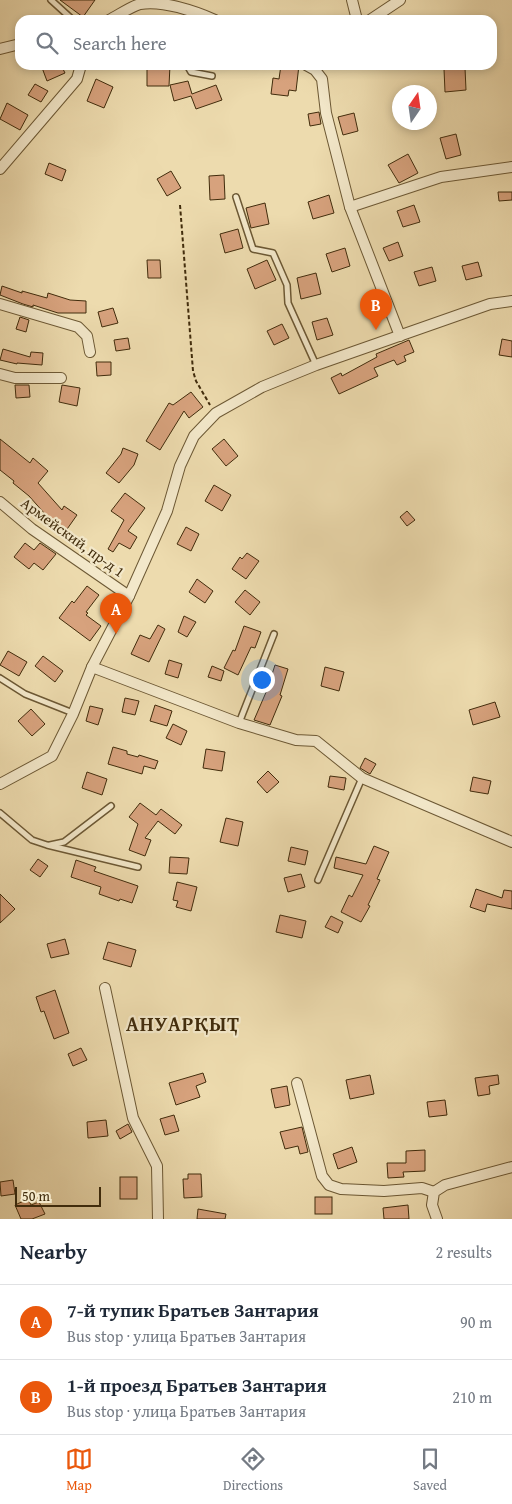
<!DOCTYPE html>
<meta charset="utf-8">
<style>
body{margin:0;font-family:"Gentium Book Plus",serif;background:#f2f2f3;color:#1f2937}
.compass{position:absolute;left:392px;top:85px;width:45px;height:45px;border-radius:50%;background:#fff;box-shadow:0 2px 8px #0003;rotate:13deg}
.scale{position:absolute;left:15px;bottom:12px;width:86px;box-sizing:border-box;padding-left:5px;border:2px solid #412c0c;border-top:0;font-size:14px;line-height:18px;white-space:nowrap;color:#412c0c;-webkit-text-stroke:4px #f3e8ca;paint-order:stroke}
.you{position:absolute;left:261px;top:679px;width:18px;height:18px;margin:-12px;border:4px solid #fff;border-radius:50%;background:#1a73e8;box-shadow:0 0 0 8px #1a73e833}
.badge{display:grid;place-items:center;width:32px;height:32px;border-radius:50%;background:#ea580c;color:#fff;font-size:16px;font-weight:700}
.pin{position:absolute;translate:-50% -41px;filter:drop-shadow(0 1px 2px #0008)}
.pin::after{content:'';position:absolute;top:26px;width:18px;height:15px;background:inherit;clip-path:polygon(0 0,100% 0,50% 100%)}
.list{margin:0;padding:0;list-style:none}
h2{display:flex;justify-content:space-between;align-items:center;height:65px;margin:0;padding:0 20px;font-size:21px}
h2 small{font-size:16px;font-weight:400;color:#747a83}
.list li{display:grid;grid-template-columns:32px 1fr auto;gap:15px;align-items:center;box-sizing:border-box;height:75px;padding:0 20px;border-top:1px solid #e0e1e3}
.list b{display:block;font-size:19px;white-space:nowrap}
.list p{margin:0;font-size:16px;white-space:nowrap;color:#747a83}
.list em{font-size:16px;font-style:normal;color:#747a83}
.icon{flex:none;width:28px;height:28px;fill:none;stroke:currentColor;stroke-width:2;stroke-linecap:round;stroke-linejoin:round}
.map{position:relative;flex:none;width:512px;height:1219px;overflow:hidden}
.search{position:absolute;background:#fff;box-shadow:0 2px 8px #0003;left:15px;right:15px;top:15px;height:55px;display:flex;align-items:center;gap:12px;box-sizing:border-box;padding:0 18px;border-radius:15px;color:#747a83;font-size:19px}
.sheet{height:215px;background:#fff}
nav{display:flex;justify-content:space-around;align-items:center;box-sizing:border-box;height:70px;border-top:1px solid #e0e1e3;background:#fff;font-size:14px;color:#747a83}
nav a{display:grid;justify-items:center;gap:2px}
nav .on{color:#ea580c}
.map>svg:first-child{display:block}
.building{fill:#d7a27d;stroke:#412c0c}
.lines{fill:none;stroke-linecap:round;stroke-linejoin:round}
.lane-casing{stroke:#6c5834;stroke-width:8}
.street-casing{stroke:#6c5834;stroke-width:12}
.path{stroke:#412c0c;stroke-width:2;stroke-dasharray:4 2.5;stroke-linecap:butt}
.lane{stroke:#f3e8ca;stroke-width:5}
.street{stroke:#f3e8ca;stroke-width:10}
.labels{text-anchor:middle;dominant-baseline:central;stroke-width:4.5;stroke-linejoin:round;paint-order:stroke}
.street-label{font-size:15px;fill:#412c0c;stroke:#f3e8ca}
.district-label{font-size:20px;font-weight:bold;letter-spacing:1px;fill:#412c0c;stroke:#f3e8ca}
</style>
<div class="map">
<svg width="512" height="1219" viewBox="0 0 512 1219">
<rect width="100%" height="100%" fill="#eddbae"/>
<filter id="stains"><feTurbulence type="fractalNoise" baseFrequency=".004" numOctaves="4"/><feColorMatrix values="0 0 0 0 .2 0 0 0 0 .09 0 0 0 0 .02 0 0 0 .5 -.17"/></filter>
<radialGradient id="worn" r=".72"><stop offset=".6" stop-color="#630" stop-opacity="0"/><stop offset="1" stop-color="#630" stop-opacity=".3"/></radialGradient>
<g class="building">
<path d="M60 0H95L83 17Z"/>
<path d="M41 65H61L65 73 47 81Z"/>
<path d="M147 65H170L169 86H147Z"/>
<path d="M281 65H299L296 91 289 90 288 96 271 94 273 78 279 79Z"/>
<path d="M465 68 466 90 445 92 444 69Z"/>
<path d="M96 79 113 87 104 108 87 101Z"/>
<path d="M188 81 192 94 216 85 222 100 196 109 191 96 174 101 170 85Z"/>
<path d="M35 84 48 91 41 102 28 95Z"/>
<path d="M7 103 28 115 20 130 0 119Z"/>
<path d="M319 112 321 124 310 126 308 114Z"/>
<path d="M354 113 358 131 343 135 338 117Z"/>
<path d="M456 134 461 155 446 159 440 138Z"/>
<path d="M408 154 418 173 399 183 388 165Z"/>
<path d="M49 163 66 170 62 181 45 174Z"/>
<path d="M171 171 181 188 167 196 157 179Z"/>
<path d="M224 175 225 199 210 200 209 176Z"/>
<path d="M498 192H512V200L499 201Z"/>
<path d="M329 195 334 213 313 219 308 202Z"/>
<path d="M265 203 269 224 251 228 246 208Z"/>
<path d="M414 205 420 222 403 227 397 211Z"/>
<path d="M238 229 243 248 225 253 220 234Z"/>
<path d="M398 242 403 256 389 261 383 248Z"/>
<path d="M345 248 350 266 332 272 326 254Z"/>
<path d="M147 260H160L161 278H148Z"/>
<path d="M267 260 276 280 255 289 247 269Z"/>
<path d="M478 262 482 276 466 280 462 266Z"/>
<path d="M432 267 436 281 419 286 414 272Z"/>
<path d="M316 273 321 294 301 299 297 278Z"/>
<path d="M2 286 22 293V291L47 298 48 293 70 300 86 301V313H58L33 305V307L23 304 0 295Z"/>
<path d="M113 308 118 323 102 327 98 312Z"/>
<path d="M20 317 29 320 26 332 16 329Z"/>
<path d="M327 318 333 335 317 340 312 322Z"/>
<path d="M282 324 289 338 274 345 267 331Z"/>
<path d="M128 338 130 349 116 351 114 340Z"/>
<path d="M502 339 512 341V357L499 355Z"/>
<path d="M409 340 414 352 404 356 406 361 397 365 394 360 374 368 378 376 339 394 331 378 341 373 342 376 377 357 376 354Z"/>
<path d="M3 349 30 357 31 352 43 353 42 365 17 363V364L0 360Z"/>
<path d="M96 362H111V375L97 376Z"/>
<path d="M15 385H29L30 397 16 398Z"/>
<path d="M62 385 80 388 77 406 59 402Z"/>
<path d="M191 392 203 407 189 418 184 411 160 450 146 441 169 403 173 405Z"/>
<path d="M0 439 30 463 33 458 48 471 38 483 62 510 64 506 77 515 65 532 53 523 29 496 13 483 14 481 0 470Z"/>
<path d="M224 439 238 456 226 466 212 449Z"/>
<path d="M123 448 138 454 134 465 119 483 106 473 121 454Z"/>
<path d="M214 485 231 495 222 511 205 501Z"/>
<path d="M125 493 145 508 128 531 137 537 130 549 119 543 113 552 108 549 124 520 111 511Z"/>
<path d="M407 511 415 520 407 526 400 517Z"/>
<path d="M186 527 199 534 191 551 177 544Z"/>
<path d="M25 543 34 550 40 543 56 554 43 570 34 563 29 569 14 557Z"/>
<path d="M247 553 259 561 246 579 232 569 240 557 242 559Z"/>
<path d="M197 579 213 591 205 603 189 592Z"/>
<path d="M87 586 99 595 86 612 88 613 86 615 101 626 90 641 59 618 72 601 74 603Z"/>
<path d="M245 590 260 602 250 615 235 602Z"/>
<path d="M184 616 196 622 187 637 178 632Z"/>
<path d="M158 625 165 629 149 662 131 654 140 635 150 639Z"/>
<path d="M244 626 261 632 255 648 251 647 238 675 224 668 233 650 235 651Z"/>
<path d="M8 651 27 662 19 676 0 665Z"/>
<path d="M43 656 63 671 55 682 35 666Z"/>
<path d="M169 660 182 664 178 678 165 674Z"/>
<path d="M275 665 288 669 280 695 282 696 270 725 254 720 267 690Z"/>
<path d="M212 666 224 671 221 681 208 677Z"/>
<path d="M325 667 344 672 339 691 321 686Z"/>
<path d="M125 698 139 701 135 715 122 712Z"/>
<path d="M495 702 500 717 473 725 469 710Z"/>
<path d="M155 705 172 711 167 726 150 721Z"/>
<path d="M90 706 103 709 98 725 86 721Z"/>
<path d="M31 709 45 724 32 736 18 721Z"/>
<path d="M173 724 187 731 181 745 166 738Z"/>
<path d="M113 747 127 751V754L138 757 139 755 158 761 155 769 144 766 142 774 108 764Z"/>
<path d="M206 749 225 752 222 771 203 768Z"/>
<path d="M365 758 376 764 370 774 360 768Z"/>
<path d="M268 771 279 782 267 793 257 782Z"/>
<path d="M87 772 107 779 102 795 82 788Z"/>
<path d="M330 776 346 778 344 790 328 787Z"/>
<path d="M473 777 491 781 488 794 470 791Z"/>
<path d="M140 803 156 815 161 809 182 825 175 834 158 821 145 838 151 840 145 856 129 850 138 824 129 817Z"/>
<path d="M226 818 243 822 238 846 220 842Z"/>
<path d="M374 846 389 852 377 879 380 880 368 905 370 906 361 922 341 912 349 895 352 897 363 875 334 868 336 857 366 864Z"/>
<path d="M291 847 308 851 305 865 288 861Z"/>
<path d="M170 857 189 858 187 874 169 873Z"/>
<path d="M38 859 48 866 40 877 30 870Z"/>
<path d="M76 860 96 867 94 871 138 886 132 903 120 899 119 901 99 894 101 887 71 877Z"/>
<path d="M301 874 305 887 288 892 284 878Z"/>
<path d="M177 882 197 887 191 911 176 907 178 901 173 900Z"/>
<path d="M476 889 502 898 504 890 512 891V909L487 904 485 912 470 907Z"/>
<path d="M0 894 15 909 0 923Z"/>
<path d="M280 915 306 921 302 938 276 932Z"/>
<path d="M331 916 343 922 338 933 325 927Z"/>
<path d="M65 939 69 954 51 958 47 944Z"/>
<path d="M108 942 136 950 131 967 103 959Z"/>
<path d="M55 990 69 1033 54 1039 44 1011 41 1012 36 997Z"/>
<path d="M81 1048 87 1060 73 1066 68 1054Z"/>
<path d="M203 1073 206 1082 196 1086 200 1097 176 1105 169 1083Z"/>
<path d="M370 1075 374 1094 350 1099 346 1080Z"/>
<path d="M498 1075 499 1084 489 1086 490 1094 478 1096 475 1078Z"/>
<path d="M287 1086 290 1105 275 1108 271 1089Z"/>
<path d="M445 1100 447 1115 429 1117 427 1102Z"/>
<path d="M174 1115 179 1131 165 1135 160 1119Z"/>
<path d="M106 1120 108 1136 88 1138 87 1122Z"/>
<path d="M128 1124 132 1132 120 1139 116 1131Z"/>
<path d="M302 1127 308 1152 300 1154 298 1146 285 1149 280 1132Z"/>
<path d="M352 1147 357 1162 338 1169 333 1154Z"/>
<path d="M425 1150V1171L403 1172 404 1177 388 1178 387 1163H406V1151Z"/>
<path d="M188 1174H201L202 1197 184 1198 183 1179H188Z"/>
<rect x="120" y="1177" width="17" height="22"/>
<path d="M13 1180 15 1194 1 1196 0 1182Z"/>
<rect x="315" y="1197" width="17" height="17"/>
<path d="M28 1199 31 1205 39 1202 45 1214 32 1219H21L15 1205Z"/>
<path d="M408 1205 409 1219H384L383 1208Z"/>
<path d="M198 1209 226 1214 225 1219H197Z"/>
</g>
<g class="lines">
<defs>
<g id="lane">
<path d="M51 0 73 20"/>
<path d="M187 65 191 72 212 76"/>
<path d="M236 197 253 249 273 253 287 285 288 303 316 365"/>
<path d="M0 678 25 694 73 713"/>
<path d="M239 723 274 634"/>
<path d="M0 813 32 840 47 845 138 867"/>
<path d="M50 845 64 842 111 806"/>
<path d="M318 880 362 778"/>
</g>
<g id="street">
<path d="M352 0 357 20"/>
<path d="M109 20C119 15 130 7 140 4 162 0 195 11 215 20"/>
<path d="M370 20 400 0"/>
<path d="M0 49 20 44"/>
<path d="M306 65 315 70 322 79 326 113 350 207 400 336"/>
<path d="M0 169 77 79 81 65"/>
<path d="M350 207 441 177 512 167"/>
<path d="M0 304 78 327 87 336 90 352"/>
<path d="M0 374 15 378H61"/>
<path d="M0 502 32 529 129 596"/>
<path d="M92 667 239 723 296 740 316 741 362 778 512 842"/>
<path d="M0 784 52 756 73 714 92 667 129 596 167 511 180 466 194 436 216 413 262 387 316 365 490 304 512 301"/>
<path d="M105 988 133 1118 157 1166 158 1219"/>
<path d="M297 1083 322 1176 329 1185 341 1189 384 1191 422 1188 434 1192"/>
<path d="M437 1219 432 1205 434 1192 445 1185 512 1167"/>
</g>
</defs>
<use href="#lane" class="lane-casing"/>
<use href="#street" class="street-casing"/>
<path class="path" d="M180 205 193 371 196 381 210 405"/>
<use href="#lane" class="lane"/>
<use href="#street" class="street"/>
</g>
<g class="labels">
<g class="street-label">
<text transform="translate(73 537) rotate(36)">Армейский, пр-д 1</text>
</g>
<g class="district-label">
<text x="183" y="1023">АНУАРҚЫҬ</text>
</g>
</g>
<rect width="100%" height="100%" filter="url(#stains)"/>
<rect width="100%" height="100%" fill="url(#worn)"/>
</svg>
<svg class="compass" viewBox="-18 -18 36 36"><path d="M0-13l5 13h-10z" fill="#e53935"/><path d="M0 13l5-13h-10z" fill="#747a83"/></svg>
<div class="scale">50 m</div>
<div class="you"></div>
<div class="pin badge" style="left:116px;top:634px">A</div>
<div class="pin badge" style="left:376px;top:330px">B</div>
<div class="search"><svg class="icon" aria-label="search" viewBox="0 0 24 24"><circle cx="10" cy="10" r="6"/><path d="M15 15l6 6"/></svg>Search here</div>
</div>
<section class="sheet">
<h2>Nearby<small>2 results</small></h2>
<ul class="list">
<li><span class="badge">A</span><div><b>7-й тупик Братьев Зантария</b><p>Bus stop · улица Братьев Зантария</p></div><em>90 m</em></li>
<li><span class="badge">B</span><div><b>1-й проезд Братьев Зантария</b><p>Bus stop · улица Братьев Зантария</p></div><em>210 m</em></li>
</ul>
</section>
<nav>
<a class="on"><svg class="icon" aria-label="map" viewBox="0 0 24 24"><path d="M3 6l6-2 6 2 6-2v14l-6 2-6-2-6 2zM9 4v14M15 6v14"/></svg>Map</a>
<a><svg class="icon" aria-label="directions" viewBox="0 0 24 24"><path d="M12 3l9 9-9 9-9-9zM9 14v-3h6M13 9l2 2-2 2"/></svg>Directions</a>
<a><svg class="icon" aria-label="saved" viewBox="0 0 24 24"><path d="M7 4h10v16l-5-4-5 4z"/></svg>Saved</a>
</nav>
